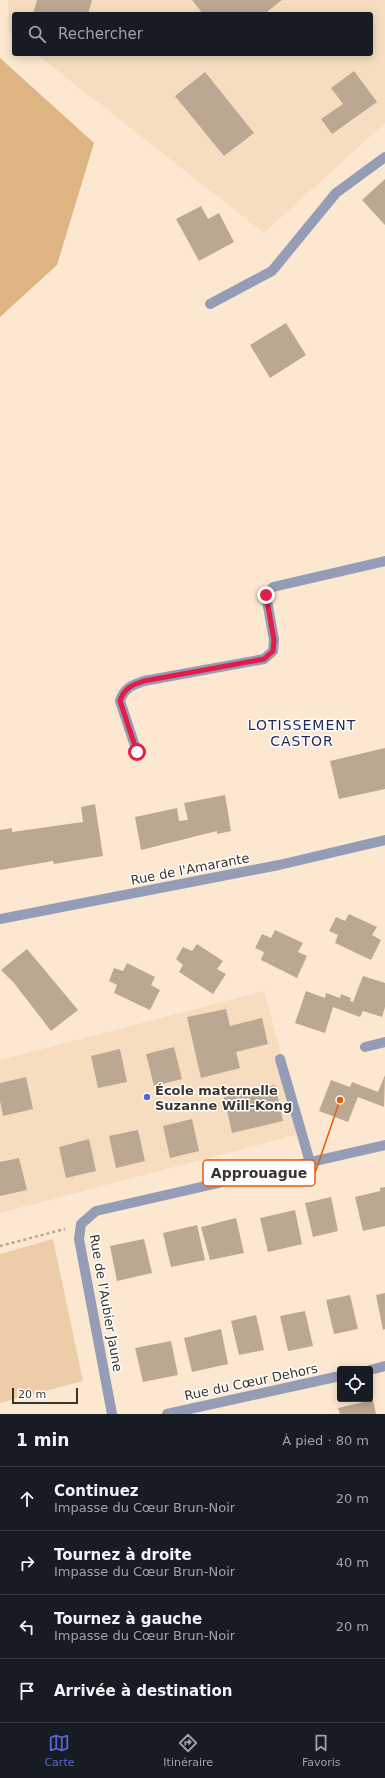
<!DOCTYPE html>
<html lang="fr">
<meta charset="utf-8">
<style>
body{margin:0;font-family:"DejaVu Sans",sans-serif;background:#242831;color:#f1f3f6}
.controls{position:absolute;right:12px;bottom:12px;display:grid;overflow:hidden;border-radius:4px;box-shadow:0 2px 10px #0003}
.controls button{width:36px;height:36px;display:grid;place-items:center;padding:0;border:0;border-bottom:1px solid #363941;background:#171b24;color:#f1f3f6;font:20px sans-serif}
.scale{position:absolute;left:12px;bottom:10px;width:66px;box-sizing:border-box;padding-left:4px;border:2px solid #3b342b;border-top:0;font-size:11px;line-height:14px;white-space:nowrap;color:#3b342b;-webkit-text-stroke:3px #fff;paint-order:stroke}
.stop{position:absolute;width:12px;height:12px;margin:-9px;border:3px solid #e11d48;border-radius:50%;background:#fff}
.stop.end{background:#e11d48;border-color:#fff;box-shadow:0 1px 4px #0008}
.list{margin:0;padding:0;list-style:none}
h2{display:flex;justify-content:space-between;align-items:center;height:52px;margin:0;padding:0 16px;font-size:17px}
h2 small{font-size:13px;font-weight:400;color:#9ea1a6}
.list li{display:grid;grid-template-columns:26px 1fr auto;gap:12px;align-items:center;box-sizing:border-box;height:64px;padding:0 16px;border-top:1px solid #363941}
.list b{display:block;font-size:15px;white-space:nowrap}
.list p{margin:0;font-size:13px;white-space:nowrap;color:#9ea1a6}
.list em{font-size:13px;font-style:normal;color:#9ea1a6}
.icon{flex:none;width:22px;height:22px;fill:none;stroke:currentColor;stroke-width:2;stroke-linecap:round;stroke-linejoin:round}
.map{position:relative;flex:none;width:385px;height:1414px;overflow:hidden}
.search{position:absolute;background:#171b24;box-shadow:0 2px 10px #0003;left:12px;right:12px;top:12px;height:44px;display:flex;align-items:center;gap:10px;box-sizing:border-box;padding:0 14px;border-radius:4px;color:#9ea1a6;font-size:15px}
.sheet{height:308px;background:#171b24}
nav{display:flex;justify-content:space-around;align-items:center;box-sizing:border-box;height:56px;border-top:1px solid #363941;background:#171b24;font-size:11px;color:#9ea1a6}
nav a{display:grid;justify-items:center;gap:2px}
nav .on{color:#5467dd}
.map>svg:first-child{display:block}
.built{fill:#f6ddbf}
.green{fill:#eccda8}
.forest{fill:#ddb482}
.building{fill:#bba892}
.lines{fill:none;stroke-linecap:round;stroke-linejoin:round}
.path{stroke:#b7a795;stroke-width:2.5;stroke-dasharray:3 3;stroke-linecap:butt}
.minor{stroke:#959cb5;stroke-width:10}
.route{stroke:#e11d48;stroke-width:5}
.poi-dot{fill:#5467dd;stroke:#fff;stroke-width:1.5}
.labels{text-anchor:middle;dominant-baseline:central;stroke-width:3;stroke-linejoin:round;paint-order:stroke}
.street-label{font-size:13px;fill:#3b342b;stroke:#fff}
.poi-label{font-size:13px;font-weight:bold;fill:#3b342b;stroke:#fff;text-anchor:start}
.neighbourhood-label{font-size:14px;letter-spacing:1px;fill:#1e275f;stroke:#fff}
.leader{fill:none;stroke:#e8590c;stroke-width:1.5}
.callout-dot{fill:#e8590c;stroke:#fff;stroke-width:1.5}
.callout{fill:#fff;stroke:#e8590c;stroke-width:1.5}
.callout-label{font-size:14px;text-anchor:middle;font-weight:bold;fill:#3b342b}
</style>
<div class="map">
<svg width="385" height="1414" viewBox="0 0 385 1414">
<rect width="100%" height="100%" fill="#fce8d1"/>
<g class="built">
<path d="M8 0H385V123L264 233 36 54H371V14H14V37L9 32Z"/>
<path d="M264 991 303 1133 0 1213V1060Z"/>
</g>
<path class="green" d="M53 1239 83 1381 0 1403V1254Z"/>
<path class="forest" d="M0 58 94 143 57 265 0 317Z"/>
<g class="building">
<path d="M37 0H92L88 14H33Z"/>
<path d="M192 0H282L264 14H203Z"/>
<path d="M354 71 377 102 332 134 321 119 343 104 331 88Z"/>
<path d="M205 72 254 133 224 156 175 96Z"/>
<path d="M385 179V225L362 200Z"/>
<path d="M201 206 208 219 219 213 234 242 199 261 176 219Z"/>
<path d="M286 323 306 355 270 378 250 345Z"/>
<path d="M385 748V789L339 799 330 761Z"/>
<path d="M225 795 231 831 217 834V831L141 850 135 817 177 808 179 821 188 820 184 803Z"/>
<path d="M95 804 103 856 54 864 53 861 0 870V830L12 828V832L83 822 81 807Z"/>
<path d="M349 914 377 927 372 935 381 940 371 960 335 943 338 935 329 931 336 917 345 921Z"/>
<path d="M275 930 303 943 298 952 307 956 297 978 261 960 264 952 255 948 262 934 271 938Z"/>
<path d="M197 944 223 961 217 969 226 974 213 994 179 972 183 965 176 959 183 947 192 951Z"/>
<path d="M27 949 78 1010 51 1031 14 983 1 970Z"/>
<path d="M127 963 155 977 151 985 160 990 150 1010 114 993 117 985 109 981 114 968 123 971Z"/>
<path d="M363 976 385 983V1007L382 1017 363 1011 360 1017 333 1007 325 1033 295 1023 306 991 325 998 326 993 340 998 341 994 351 998 350 1001 353 1002Z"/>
<path d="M226 1009 230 1026 262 1018 268 1044 236 1052 240 1068 201 1078 187 1017Z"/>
<path d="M174 1047 182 1079 154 1086 146 1054Z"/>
<path d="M120 1049 127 1082 98 1088 91 1056Z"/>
<path d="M385 1075 384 1107 358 1097 348 1122 319 1111 331 1080 350 1087 352 1082 378 1092Z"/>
<path d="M26 1077 33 1109 3 1116 0 1101V1083Z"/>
<path d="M275 1085 283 1121 232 1133 224 1097Z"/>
<path d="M192 1119 199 1151 170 1158 163 1126Z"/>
<path d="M138 1130 145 1161 116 1168 109 1136Z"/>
<path d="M89 1139 96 1171 66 1178 59 1147Z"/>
<path d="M19 1158 27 1190 0 1196V1162Z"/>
<path d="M385 1187V1226L363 1231 355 1197 380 1191V1188Z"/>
<path d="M331 1197 338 1231 313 1237 305 1203Z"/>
<path d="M295 1210 302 1244 268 1252 260 1218Z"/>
<path d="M236 1218 244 1253 210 1260 201 1227Z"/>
<path d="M197 1225 205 1260 171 1267 163 1233Z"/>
<path d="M144 1239 152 1273 117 1281 110 1246Z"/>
<path d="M385 1293V1329L383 1330 376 1295Z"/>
<path d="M350 1295 358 1329 334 1334 326 1300Z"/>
<path d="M305 1311 313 1346 288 1351 280 1316Z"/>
<path d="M256 1315 264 1350 239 1355 231 1321Z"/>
<path d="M221 1329 228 1364 192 1372 184 1338Z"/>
<path d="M171 1341 178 1375 143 1382 135 1348Z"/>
<path d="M373 1400 376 1414H340L338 1408Z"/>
</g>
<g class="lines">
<path class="path" d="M0 1246 65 1229"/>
<g class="minor">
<path d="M210 304 272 271 336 193 385 157"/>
<path d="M137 752 120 701C124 688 132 685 144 681L264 659 273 651 274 640 266 595 273 587 385 561"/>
<path d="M0 919 279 865 385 840"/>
<path d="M365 1047 385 1042"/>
<path d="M280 1059 310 1162"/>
<path d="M370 1370 385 1366"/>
<path d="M112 1414 79 1239 81 1224 96 1211 385 1145"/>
<path d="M167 1414 340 1376"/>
</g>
</g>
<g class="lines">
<path class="route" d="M137 752 120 701C124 688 132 685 144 681L264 659 273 651 274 640 266 595"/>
</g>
<circle class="poi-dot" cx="147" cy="1097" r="4"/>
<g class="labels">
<g class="street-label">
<text transform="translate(190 869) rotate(-11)">Rue de l'Amarante</text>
<text transform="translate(106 1303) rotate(80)">Rue de l'Aubier Jaune</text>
<text transform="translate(251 1382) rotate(-12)">Rue du Cœur Dehors</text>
</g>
<g class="poi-label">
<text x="155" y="1090">École maternelle<tspan x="155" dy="15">Suzanne Will-Kong</tspan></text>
</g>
<g class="neighbourhood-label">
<text x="302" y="725">LOTISSEMENT<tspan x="302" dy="16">CASTOR</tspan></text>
</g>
</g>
<path class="leader" d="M340 1100L315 1173"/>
<circle class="callout-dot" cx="340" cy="1100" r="4"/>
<rect class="callout" x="203" y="1160" width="112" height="26" rx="4"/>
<g class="callout-label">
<text x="259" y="1178">Approuague</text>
</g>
</svg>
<div class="controls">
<button><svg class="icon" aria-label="locate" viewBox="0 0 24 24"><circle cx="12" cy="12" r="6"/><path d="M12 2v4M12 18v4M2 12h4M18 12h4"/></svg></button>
</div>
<div class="scale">20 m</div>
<div class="stop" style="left:137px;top:752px"></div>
<div class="stop end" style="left:266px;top:595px"></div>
<div class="search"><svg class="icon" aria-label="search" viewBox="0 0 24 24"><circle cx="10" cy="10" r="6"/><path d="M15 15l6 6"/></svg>Rechercher</div>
</div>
<section class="sheet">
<h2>1 min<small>À pied · 80 m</small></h2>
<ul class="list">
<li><svg class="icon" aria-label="ahead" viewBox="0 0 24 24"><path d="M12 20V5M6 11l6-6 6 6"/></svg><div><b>Continuez</b><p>Impasse du Cœur Brun-Noir</p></div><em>20 m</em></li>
<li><svg class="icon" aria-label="right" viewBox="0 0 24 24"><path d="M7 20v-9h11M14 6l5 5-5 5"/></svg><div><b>Tournez à droite</b><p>Impasse du Cœur Brun-Noir</p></div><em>40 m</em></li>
<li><svg class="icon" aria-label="left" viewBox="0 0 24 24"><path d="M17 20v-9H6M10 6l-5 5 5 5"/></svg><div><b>Tournez à gauche</b><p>Impasse du Cœur Brun-Noir</p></div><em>20 m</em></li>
<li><svg class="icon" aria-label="arrive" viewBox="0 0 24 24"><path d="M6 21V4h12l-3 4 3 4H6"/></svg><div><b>Arrivée à destination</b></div></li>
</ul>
</section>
<nav>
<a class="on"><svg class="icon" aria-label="map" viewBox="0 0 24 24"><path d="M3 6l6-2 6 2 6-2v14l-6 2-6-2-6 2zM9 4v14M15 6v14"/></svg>Carte</a>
<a><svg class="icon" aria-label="directions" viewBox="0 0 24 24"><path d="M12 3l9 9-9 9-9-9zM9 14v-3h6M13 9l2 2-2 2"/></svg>Itinéraire</a>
<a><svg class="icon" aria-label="saved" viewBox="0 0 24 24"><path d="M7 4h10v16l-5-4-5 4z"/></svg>Favoris</a>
</nav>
